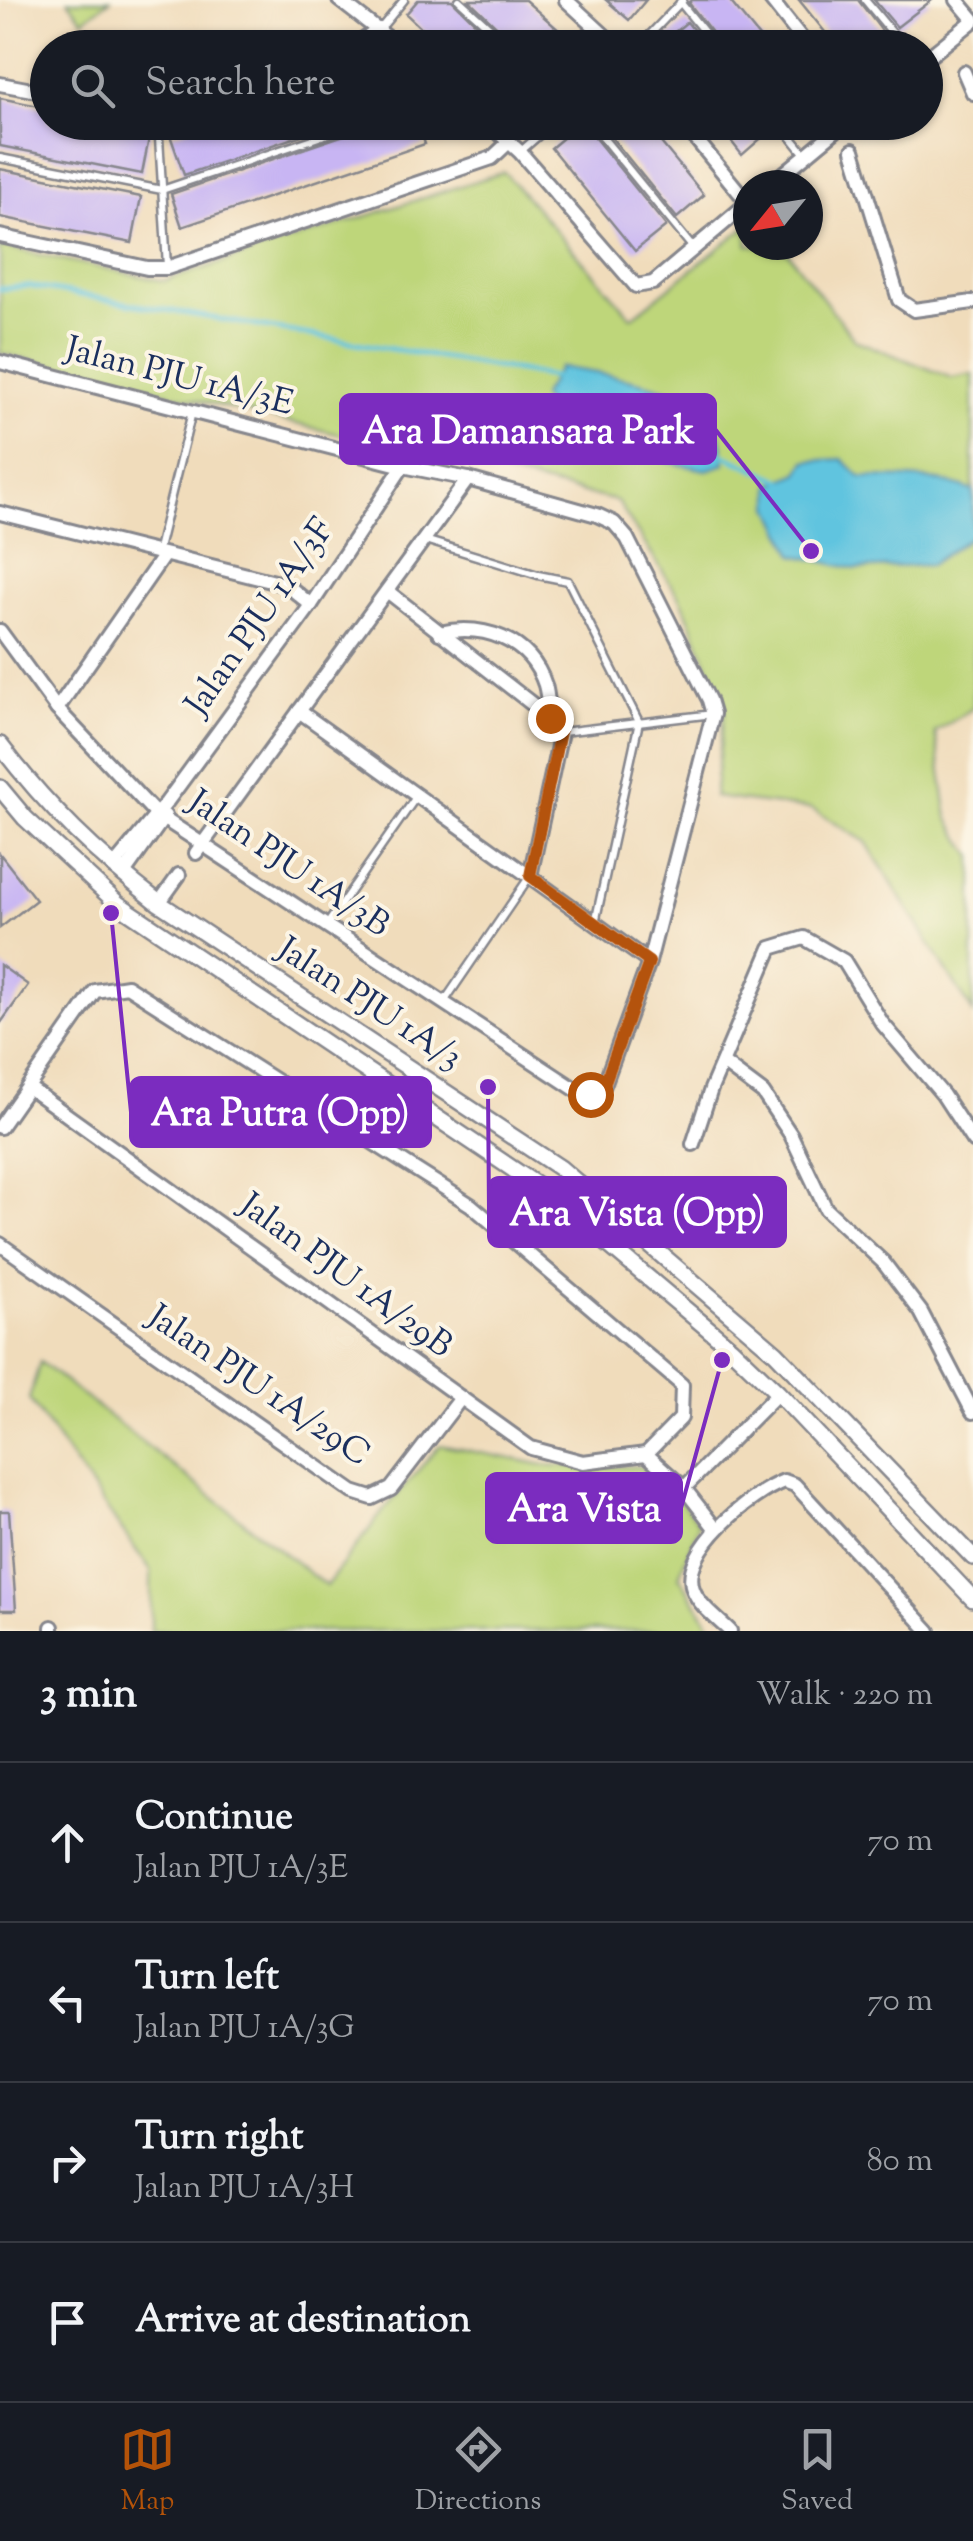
<!DOCTYPE html>
<meta charset="utf-8">
<style>
body{margin:0;font-family:"Sorts Mill Goudy",serif;background:#242831;color:#f1f3f6}
.compass{position:absolute;left:733px;top:170px;width:90px;height:90px;border-radius:50%;background:#171b24;box-shadow:0 2px 8px #0004;rotate:240deg}
.stop{position:absolute;width:30px;height:30px;margin:-22px;border:8px solid #b45309;border-radius:50%;background:#fff}
.stop.end{background:#b45309;border-color:#fff;box-shadow:0 2px 10px #0008}
.list{margin:0;padding:0;list-style:none}
h2{display:flex;justify-content:space-between;align-items:center;height:130px;margin:0;padding:0 40px;font-size:42px}
h2 small{font-size:32px;font-weight:400;color:#9ea1a6}
.list li{display:grid;grid-template-columns:65px 1fr auto;gap:30px;align-items:center;box-sizing:border-box;height:160px;padding:0 40px;border-top:2px solid #363941}
.list b{display:block;font-size:38px;white-space:nowrap}
.list p{margin:0;font-size:32px;white-space:nowrap;color:#9ea1a6}
.list em{font-size:32px;font-style:normal;color:#9ea1a6}
.icon{flex:none;width:55px;height:55px;fill:none;stroke:currentColor;stroke-width:2;stroke-linecap:round;stroke-linejoin:round}
.map{position:relative;flex:none;width:973px;height:1631px;overflow:hidden}
.search{position:absolute;background:#171b24;box-shadow:0 2px 8px #0004;left:30px;right:30px;top:30px;height:110px;display:flex;align-items:center;gap:25px;box-sizing:border-box;padding:0 35px;border-radius:55px;color:#9ea1a6;font-size:38px}
.sheet{height:770px;background:#171b24}
nav{display:flex;justify-content:space-around;align-items:center;box-sizing:border-box;height:140px;border-top:2px solid #363941;background:#171b24;font-size:28px;color:#9ea1a6}
nav a{display:grid;justify-items:center;gap:5px}
nav .on{color:#b45309}
.map>svg:first-child{display:block}
.green{fill:#bed67a;stroke:#6c826c;stroke-width:2.5}
.water{fill:#61c4df;stroke:#3e7a9e;stroke-width:2.5}
.lines{fill:none;stroke-linecap:round;stroke-linejoin:round}
.stream{stroke:#61c4df;stroke-width:5}
.building{fill:#c8b5f3}
.service-casing{stroke:#86868c;stroke-width:11}
.minor-casing{stroke:#86868c;stroke-width:18}
.tertiary-casing{stroke:#86868c;stroke-width:20}
.service{stroke:#fff;stroke-width:6}
.minor{stroke:#fff;stroke-width:12}
.tertiary{stroke:#fff;stroke-width:15}
.route{stroke:#b45309;stroke-width:12}
.labels{text-anchor:middle;dominant-baseline:central;stroke-width:8;stroke-linejoin:round;paint-order:stroke}
.street-label{font-size:35px;fill:#1b2f5e;stroke:#fcf5e5}
.leader{fill:none;stroke:#7b2cbf;stroke-width:4}
.callout-dot{fill:#7b2cbf;stroke:#fcf5e5;stroke-width:4}
.callout{fill:#7b2cbf;stroke:#7b2cbf;stroke-width:4}
.callout-label{font-size:38px;text-anchor:middle;font-weight:bold;fill:#fff}
</style>
<div class="map">
<svg width="973" height="1631" viewBox="0 0 973 1631">
<rect width="100%" height="100%" fill="#fcf5e5"/>
<filter id="ink" filterUnits="userSpaceOnUse"><feTurbulence type="fractalNoise" baseFrequency=".01" numOctaves="2"/><feDisplacementMap in="SourceGraphic" scale="20" xChannelSelector="R" yChannelSelector="G"/><feConvolveMatrix kernelMatrix="1 2 1 2 8 2 1 2 1" color-interpolation-filters="sRGB"/></filter>
<filter id="wash" filterUnits="userSpaceOnUse"><feTurbulence type="fractalNoise" baseFrequency=".0048" numOctaves="4" result="noise"/><feDisplacementMap in="SourceGraphic" scale="40" xChannelSelector="R" yChannelSelector="G"/><feGaussianBlur stdDeviation="2.25" result="paint"/><feColorMatrix in="noise" values="0 0 0 0 0 0 0 0 0 0 0 0 0 0 0 0 0 1.4 0 .05"/><feComposite in="paint" operator="in"/></filter>
<g filter="url(#wash)">
<rect width="100%" height="100%" fill="#f0dcbb"/>
<g class="green">
<path d="M68 0H110L83 20Z"/>
<path d="M504 172 632 317 748 225V245H782L855 340 952 378 973 374V708L935 732 948 818 973 857V1013L866 842 812 809 714 797 725 707 682 601 617 501 0 353V246L164 281Z"/>
<path d="M40 1362 326 1586 384 1510 440 1445 544 1465 643 1467 681 1501 699 1524 679 1576 714 1631H151V1571L29 1399Z"/>
</g>
<g class="water">
<path d="M560 367C599 374 691 384 713 419 721 432 723 449 725 464L706 470 664 461 628 427 606 423 572 428 541 397Z"/>
<path d="M842 459 861 477C899 478 938 476 973 491V535L930 565 855 569 794 555 771 507V485L799 473 806 461Z"/>
</g>
<g class="lines">
<g class="stream">
<path d="M0 289 28 286 559 378"/>
<path d="M718 452 785 482"/>
</g>
</g>
<g id="blocks">
<g class="building">
<path d="M418 0H452L501 48H442L406 14Z"/>
<path d="M469 0H525L579 48H519Z"/>
<path d="M606 0H646L629 20Z"/>
<path d="M692 0H729L768 48H724L689 3Z"/>
<path d="M799 0H858L882 31 861 48H838Z"/>
<path d="M874 0H932L897 27Z"/>
<path d="M687 22 708 48H655Z"/>
<path d="M0 98 48 108V122H122L151 128 142 174 0 146Z"/>
<path d="M206 122H340L184 175 170 135Z"/>
<path d="M370 122H418L425 144 182 227 171 194 365 128Z"/>
<path d="M582 122 666 226 635 251 551 148Z"/>
<path d="M599 122H644L704 195 677 218Z"/>
<path d="M716 122H772L774 127 742 155Z"/>
<path d="M0 169 141 197 132 243 0 217Z"/>
<path d="M0 854 36 900 0 928Z"/>
<path d="M0 965 28 985 0 1024Z"/>
<path d="M0 1511H9L16 1610H0Z"/>
</g>
</g>
</g>
<g filter="url(#ink)">
<use href="#blocks" fill-opacity="0" stroke="#86868c" stroke-width="2.5"/>
<g class="lines">
<defs>
<g id="service">
<path d="M459 0 512 48"/>
<path d="M865 0 905 48"/>
<path d="M680 2 717 48"/>
<path d="M381 28 404 0"/>
<path d="M637 48 683 0"/>
<path d="M158 122 167 266"/>
<path d="M590 122 693 248"/>
<path d="M779 122 805 154"/>
<path d="M521 151 554 122"/>
<path d="M0 158 162 190 363 122"/>
<path d="M425 540 538 575 568 581 639 722 595 923"/>
<path d="M157 553 192 412"/>
<path d="M562 732 713 714"/>
<path d="M326 926 416 797"/>
<path d="M444 1002 530 876"/>
</g>
<g id="minor">
<path d="M339 0 401 48"/>
<path d="M566 0 618 48"/>
<path d="M771 0 809 48"/>
<path d="M957 0 973 19"/>
<path d="M351 48 380 29"/>
<path d="M926 59 973 21"/>
<path d="M964 72 973 93"/>
<path d="M0 84 48 93"/>
<path d="M487 122 520 152 636 286 653 283 748 203"/>
<path d="M682 122 748 203"/>
<path d="M853 150 899 300 914 310 973 302"/>
<path d="M770 185 846 122"/>
<path d="M0 236 147 268H167L492 158 509 142"/>
<path d="M0 362 403 466 468 479 597 515 614 523 627 538 709 700 713 714 649 962 604 1085 590 1094 578 1091 155 813 57 709 0 631"/>
<path d="M0 513 287 585 311 605"/>
<path d="M387 591 550 718 561 732 530 876"/>
<path d="M439 633C483 623 530 639 545 685 548 695 548 707 550 718"/>
<path d="M57 709 164 555"/>
<path d="M299 711 649 962"/>
<path d="M196 853 468 479"/>
<path d="M113 867 166 803 311 605 403 466"/>
<path d="M123 875 165 816"/>
<path d="M159 903 179 875"/>
<path d="M723 1063 763 1093 791 1135 826 1209 883 1262 921 1312 973 1412"/>
<path d="M28 1087 531 1448 583 1462 646 1454"/>
<path d="M0 1127 95 991 127 986 471 1205 682 1385 681 1418 646 1454"/>
<path d="M693 1144 711 1089 771 948 804 938 844 961 882 1023 943 1095 973 1141"/>
<path d="M0 1244 353 1492 372 1498 391 1489 461 1398"/>
<path d="M646 1454 684 1488 715 1528"/>
<path d="M684 1488 778 1393"/>
<path d="M52 1627V1631"/>
<path d="M730 1631C718 1619 699 1606 693 1589 679 1551 752 1493 784 1481L795 1485 929 1631"/>
</g>
<g id="tertiary">
<path d="M0 745C48 808 96 854 159 903L560 1168 776 1353 973 1557"/>
<path d="M0 788 25 818 118 904 544 1190 731 1348 778 1393 973 1599"/>
</g>
</defs>
<use href="#service" class="service-casing"/>
<use href="#minor" class="minor-casing"/>
<use href="#tertiary" class="tertiary-casing"/>
<use href="#service" class="service"/>
<use href="#minor" class="minor"/>
<use href="#tertiary" class="tertiary"/>
</g>
</g>
<g class="lines" filter="url(#ink)">
<path class="route" d="M550 718 560 732 530 876 649 962 604 1085 590 1094"/>
</g>
<g class="labels">
<g class="street-label">
<text transform="translate(179 378) rotate(14)">Jalan PJU 1A/3E</text>
<text transform="translate(261 618) rotate(-55)">Jalan PJU 1A/3F</text>
<text transform="translate(288 865) rotate(34)">Jalan PJU 1A/3B</text>
<text transform="translate(369 1005) rotate(33)">Jalan PJU 1A/3</text>
<text transform="translate(345 1277) rotate(36)">Jalan PJU 1A/29B</text>
<text transform="translate(258 1387) rotate(34)">Jalan PJU 1A/29C</text>
</g>
</g>
<path class="leader" d="M811 551L715 429M111 913L131 1112M488 1087L489 1212M722 1360L681 1508"/>
<g class="callout-dot">
<circle cx="811" cy="551" r="10"/>
<circle cx="111" cy="913" r="10"/>
<circle cx="488" cy="1087" r="10"/>
<circle cx="722" cy="1360" r="10"/>
</g>
<g class="callout">
<rect x="341" y="395" width="374" height="68" rx="10"/>
<rect x="131" y="1078" width="299" height="68" rx="10"/>
<rect x="489" y="1178" width="296" height="68" rx="10"/>
<rect x="487" y="1474" width="194" height="68" rx="10"/>
</g>
<g class="callout-label">
<text x="528" y="443">Ara Damansara Park</text>
<text x="280" y="1125">Ara Putra (Opp)</text>
<text x="637" y="1225">Ara Vista (Opp)</text>
<text x="584" y="1521">Ara Vista</text>
</g>
</svg>
<svg class="compass" viewBox="-18 -18 36 36"><path d="M0-13l5 13h-10z" fill="#e53935"/><path d="M0 13l5-13h-10z" fill="#9ea1a6"/></svg>
<div class="stop" style="left:590px;top:1094px"></div>
<div class="stop end" style="left:550px;top:718px"></div>
<div class="search"><svg class="icon" aria-label="search" viewBox="0 0 24 24"><circle cx="10" cy="10" r="6"/><path d="M15 15l6 6"/></svg>Search here</div>
</div>
<section class="sheet">
<h2>3 min<small>Walk · 220 m</small></h2>
<ul class="list">
<li><svg class="icon" aria-label="ahead" viewBox="0 0 24 24"><path d="M12 20V5M6 11l6-6 6 6"/></svg><div><b>Continue</b><p>Jalan PJU 1A/3E</p></div><em>70 m</em></li>
<li><svg class="icon" aria-label="left" viewBox="0 0 24 24"><path d="M17 20v-9H6M10 6l-5 5 5 5"/></svg><div><b>Turn left</b><p>Jalan PJU 1A/3G</p></div><em>70 m</em></li>
<li><svg class="icon" aria-label="right" viewBox="0 0 24 24"><path d="M7 20v-9h11M14 6l5 5-5 5"/></svg><div><b>Turn right</b><p>Jalan PJU 1A/3H</p></div><em>80 m</em></li>
<li><svg class="icon" aria-label="arrive" viewBox="0 0 24 24"><path d="M6 21V4h12l-3 4 3 4H6"/></svg><div><b>Arrive at destination</b></div></li>
</ul>
</section>
<nav>
<a class="on"><svg class="icon" aria-label="map" viewBox="0 0 24 24"><path d="M3 6l6-2 6 2 6-2v14l-6 2-6-2-6 2zM9 4v14M15 6v14"/></svg>Map</a>
<a><svg class="icon" aria-label="directions" viewBox="0 0 24 24"><path d="M12 3l9 9-9 9-9-9zM9 14v-3h6M13 9l2 2-2 2"/></svg>Directions</a>
<a><svg class="icon" aria-label="saved" viewBox="0 0 24 24"><path d="M7 4h10v16l-5-4-5 4z"/></svg>Saved</a>
</nav>
